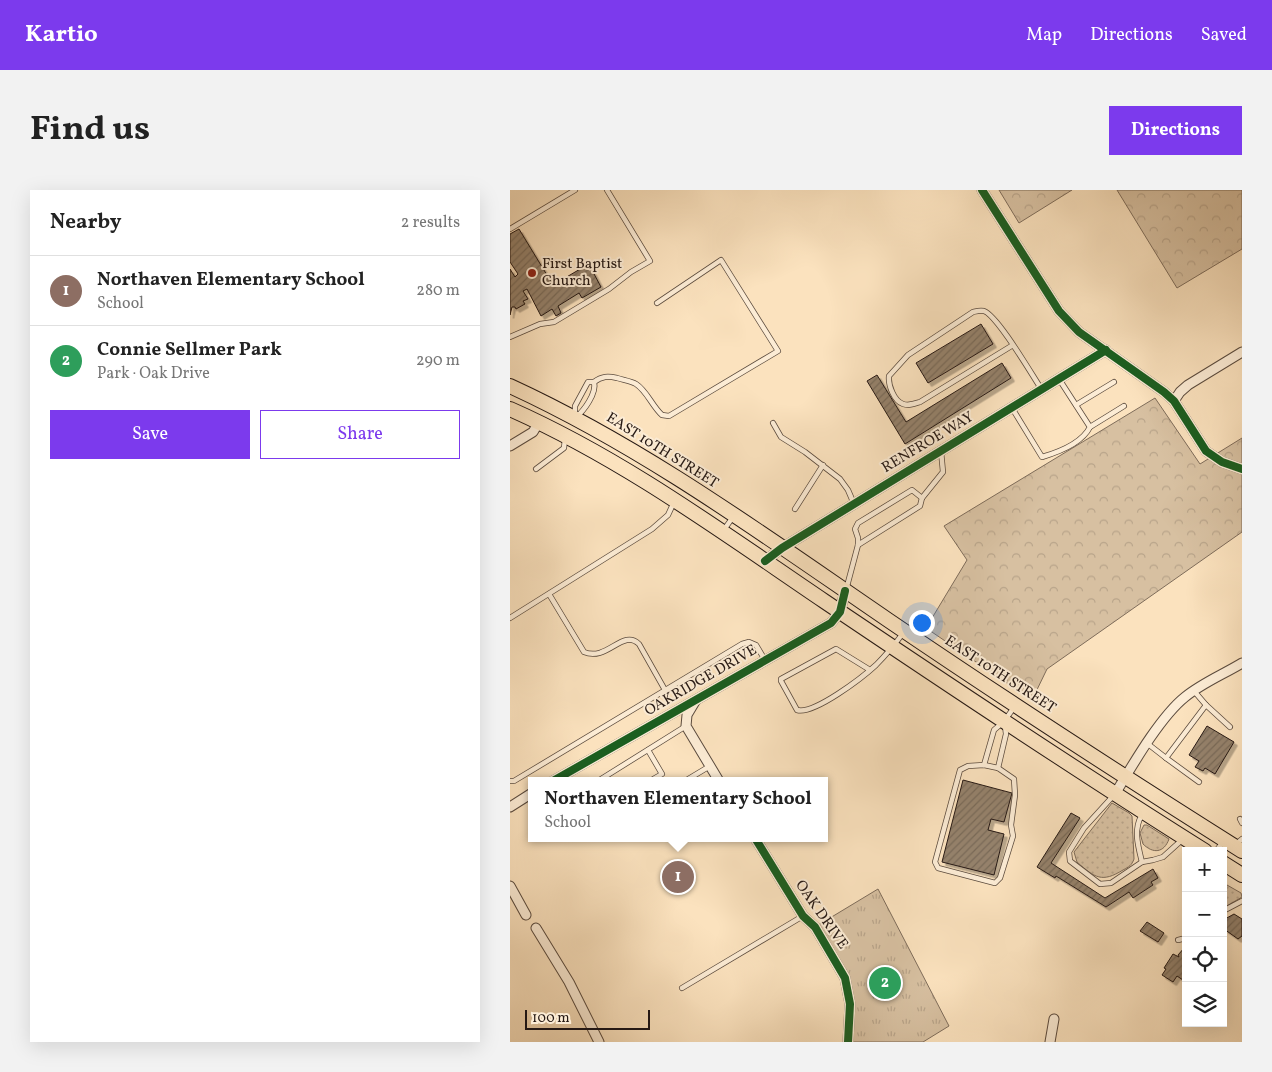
<!DOCTYPE html>
<meta charset="utf-8">
<style>
body{margin:0;font-family:Vollkorn,serif;background:#f2f2f2;color:#222}
.controls{position:absolute;right:15px;bottom:15px;display:grid;overflow:hidden;border-radius:0px;box-shadow:0 5px 20px #0002}
.controls button{width:45px;height:45px;display:grid;place-items:center;padding:0;border:0;border-bottom:1px solid #e0e0e0;background:#fff;color:#222;font:25px sans-serif}
.scale{position:absolute;left:15px;bottom:12px;width:125px;box-sizing:border-box;padding-left:5px;border:2px solid #261914;border-top:0;font-size:14px;line-height:18px;white-space:nowrap;color:#261914;-webkit-text-stroke:4px #fcecd5;paint-order:stroke}
.you{position:absolute;left:411px;top:432px;width:18px;height:18px;margin:-12px;border:4px solid #fff;border-radius:50%;background:#1a73e8;box-shadow:0 0 0 8px #1a73e833}
.badge{display:grid;place-items:center;width:32px;height:32px;border-radius:50%;background:#7c3aed;color:#fff;font-size:16px;font-weight:700}
.pin{position:absolute;translate:-50% -50%;border:2px solid #fff;box-shadow:0 1px 5px #0006}
.popup{position:absolute;left:18px;top:587px;width:300px;height:65px;box-sizing:border-box;display:grid;place-content:center;border-radius:0px;background:#fff;filter:drop-shadow(0 1px 4px #0005);font-size:16px;white-space:nowrap;color:#767676}
.popup b{font-size:19px;color:#222}
.popup::after{content:'';position:absolute;left:50%;top:100%;margin-left:-10px;border:10px solid transparent;border-top-color:#fff}
.list{margin:0;padding:0;list-style:none}
h2{display:flex;justify-content:space-between;align-items:center;height:65px;margin:0;padding:0 20px;font-size:21px}
h2 small{font-size:16px;font-weight:400;color:#767676}
.list li{display:grid;grid-template-columns:32px 1fr auto;gap:15px;align-items:center;box-sizing:border-box;height:70px;padding:0 20px;border-top:1px solid #e0e0e0}
.list b{display:block;font-size:19px;white-space:nowrap}
.list p{margin:0;font-size:16px;white-space:nowrap;color:#767676}
.list em{font-size:16px;font-style:normal;color:#767676}
.actions{display:flex;gap:10px;padding:15px 20px}
.actions a{flex:1;padding:11px 0;border:1px solid #7c3aed;border-radius:0px;text-align:center;font-size:18px;color:#7c3aed}
.actions .main{background:#7c3aed;color:#fff}
.icon{flex:none;width:28px;height:28px;fill:none;stroke:currentColor;stroke-width:2;stroke-linecap:round;stroke-linejoin:round}
.map{position:relative;flex:none;width:732px;height:852px;overflow:hidden;border-radius:0px}
header{display:flex;align-items:center;gap:30px;box-sizing:border-box;height:70px;padding:0 25px;background:#7c3aed;color:#fff}
header strong{font-size:24px}
nav{display:flex;gap:28px;margin-inline-start:auto;font-size:18px}
.intro{display:flex;align-items:center;justify-content:space-between;box-sizing:border-box;height:120px;padding:0 30px}
h1{margin:0;font-size:35px}
.button{padding:12px 22px;border-radius:0px;background:#7c3aed;color:#fff;font-size:18px;font-weight:700}
main{display:flex;gap:30px;padding:0 30px}
aside{flex:1;background:#fff;border-radius:0px;box-shadow:0 5px 20px #0002}
.map>svg:first-child{display:block}
.grass{fill:url(#grass-dots);stroke:#7e6c5a}
.forest{fill:url(#forest-crowns);stroke:#7e6c5a}
.park{fill:url(#park-tufts);stroke:#7e6c5a}
.building{fill:url(#building-hatch);stroke:#261914;filter:url(#shadow)}
.lines{fill:none;stroke-linecap:round;stroke-linejoin:round}
.service-casing{stroke:#5b4b3e;stroke-width:6}
.minor-casing{stroke:#5b4b3e;stroke-width:11}
.primary-casing{stroke:#261914;stroke-width:16}
.service{stroke:#fcecd5;stroke-width:4.5}
.minor{stroke:#fcecd5;stroke-width:9}
.primary{stroke:#fbe2be;stroke-width:14}
.cycleway-casing{stroke:#fcecd5;stroke-width:11}
.cycleway{stroke:#1b5e20;stroke-width:8}
.poi-dot{fill:#8f2418;stroke:#fcecd5;stroke-width:2}
.labels{text-anchor:middle;dominant-baseline:central;stroke-width:4;stroke-linejoin:round;paint-order:stroke}
.poi-label{font-size:15px;fill:#261914;stroke:#fcecd5;text-anchor:start}
.street-label{font-size:15px;fill:#261914;stroke:#fcecd5}
</style>
<header>
<strong>Kartio</strong>
<nav><a>Map</a><a>Directions</a><a>Saved</a></nav>
</header>
<div class="intro"><h1>Find us</h1><a class="button">Directions</a></div>
<main>
<aside>
<h2>Nearby<small>2 results</small></h2>
<ul class="list">
<li><span class="badge" style="background:#8d6e63">1</span><div><b>Northaven Elementary School</b><p>School</p></div><em>280 m</em></li>
<li><span class="badge" style="background:#2e9e5b">2</span><div><b>Connie Sellmer Park</b><p>Park · Oak Drive</p></div><em>290 m</em></li>
</ul>
<div class="actions"><a class="main">Save</a><a>Share</a></div>
</aside>
<div class="map">
<svg width="732" height="852" viewBox="0 0 732 852">
<defs>
<pattern id="grass-dots" width="8" height="8" patternUnits="userSpaceOnUse" patternTransform="scale(1.25)"><rect width="8" height="8" fill="#d7c0a1"/><path d="M2 2h.1M6 6h.1" fill="none" stroke="#b8a48a" stroke-width="1.8" stroke-linecap="round"/></pattern>
<pattern id="forest-crowns" width="20" height="18" patternUnits="userSpaceOnUse" patternTransform="scale(1.25)"><rect width="20" height="18" fill="#d7c0a1"/><path d="M2 6a3 3 0 1 1 6 0M12 15a3 3 0 1 1 6 0" fill="none" stroke="#b8a48a"/></pattern>
<pattern id="park-tufts" width="24" height="20" patternUnits="userSpaceOnUse" patternTransform="scale(1.25)"><rect width="24" height="20" fill="#d7c0a1"/><path d="M3 7l-1-3M5 7V3M7 7l1-3M15 17l-1-3M17 17v-4M19 17l1-3" fill="none" stroke="#b8a48a"/></pattern>
<pattern id="building-hatch" width="6" height="6" patternUnits="userSpaceOnUse" patternTransform="scale(1.25)"><rect width="6" height="6" fill="#95826c"/><path d="M-1 1l2-2M0 6l6-6M5 7l2-2" fill="none" stroke="#796a58"/></pattern>
<filter id="shadow"><feDropShadow dx="3.5" dy="3.5" stdDeviation="0" flood-color="#0004"/></filter>
</defs>
<rect width="100%" height="100%" fill="#fbe2be"/>
<filter id="stains"><feTurbulence type="fractalNoise" baseFrequency=".004" numOctaves="4"/><feColorMatrix values="0 0 0 0 .2 0 0 0 0 .09 0 0 0 0 .02 0 0 0 .5 -.17"/></filter>
<radialGradient id="worn" r=".72"><stop offset=".6" stop-color="#630" stop-opacity="0"/><stop offset="1" stop-color="#630" stop-opacity=".3"/></radialGradient>
<g class="grass">
<path d="M602 613 619 623 622 626 624 669C622 675 619 677 613 680 592 693 585 688 567 672L564 662Z"/>
<path d="M634 635H637L659 649C654 663 643 664 633 654L630 643Z"/>
<path d="M717 695 731 703 732 707 715 717 713 715 715 698Z"/>
</g>
<g class="forest">
<path d="M489 0H562L509 33Z"/>
<path d="M607 0H732V59L667 98Z"/>
<path d="M645 208 690 274 732 248V342L537 479 522 510 416 438 457 370 434 336Z"/>
</g>
<path class="park" d="M368 699 439 836 413 852H338L340 814 327 772 305 737Z"/>
<g class="building">
<path d="M9 39 43 95 77 75 83 82 91 97 72 108 69 103 48 116 51 123 46 126 42 119 31 126 17 99 13 101 18 109 13 111 15 114 6 119 5 117H2L0 125V79L5 87 8 84 0 72V44Z"/>
<path d="M471 134 483 154 418 193 406 173Z"/>
<path d="M492 173 501 188 395 254 357 191 367 185 396 232Z"/>
<path d="M697 536 724 552 705 584 695 578 693 581 685 577 689 571 679 565Z"/>
<path d="M453 590 502 603 494 632 481 629 478 640 494 644 484 685 432 672Z"/>
<path d="M561 623 570 628 541 673 595 708 643 679 648 688 641 692 643 695 623 708 619 702 596 717 546 686 545 688 527 677Z"/>
<path d="M724 724 732 729V746L728 749 714 739 715 729Z"/>
<path d="M637 732 654 743 648 752 630 741Z"/>
<path d="M675 757 676 792 667 786 663 792 652 785 656 779 654 778 663 764 669 767 668 765Z"/>
</g>
<g class="lines">
<defs>
<g id="service">
<path d="M0 39 65 0"/>
<path d="M0 147 30 134 44 132 99 99 121 82 140 71 97 0"/>
<path d="M503 155 410 212C404 214 399 216 393 214 384 211 378 195 379 186L398 165 463 122C467 121 470 120 474 121 488 126 522 185 532 200"/>
<path d="M78 192H84C87 203 74 221 65 228V216Z"/>
<path d="M84 192C92 186 98 186 107 188 113 190 121 191 126 194 137 201 142 216 152 225L159 226 268 161 211 70 147 113"/>
<path d="M566 215 604 192"/>
<path d="M502 218 532 267C549 262 572 253 580 237L549 189"/>
<path d="M263 233 271 247 295 262 330 289 338 300 344 314"/>
<path d="M580 237 614 216"/>
<path d="M26 279 54 258 55 249"/>
<path d="M285 319 313 275"/>
<path d="M213 341 223 327"/>
<path d="M348 355 410 316 412 308 433 282 431 261"/>
<path d="M336 400 348 355V348L345 339 348 333 402 300 412 308"/>
<path d="M39 404 74 462C97 472 113 438 129 454L155 500"/>
<path d="M0 428 142 339 158 325 164 312"/>
<path d="M360 480 326 459 271 489V491L287 520C304 525 353 487 366 475 376 465 385 454 394 442"/>
<path d="M696 515 720 537"/>
<path d="M495 530 505 516"/>
<path d="M638 554 656 568 696 515 684 501"/>
<path d="M138 560 152 584 140 591"/>
<path d="M656 568 689 592"/>
<path d="M474 575 488 578 504 589 505 605 501 635 503 646 490 688 485 693 428 678 425 672 450 580 458 576Z"/>
<path d="M474 575 484 540 491 534"/>
<path d="M488 578 496 544 495 536"/>
<path d="M0 591H4L232 454 239 452 246 455 255 470"/>
<path d="M88 591 176 536"/>
<path d="M175 591 200 576"/>
<path d="M604 605 574 638 559 662 560 671 590 694 601 693 632 672 643 670 653 667 673 649"/>
<path d="M730 629 732 633"/>
<path d="M725 655 732 649"/>
<path d="M706 661 713 652"/>
<path d="M632 672C628 656 623 639 632 625"/>
<path d="M713 721 732 711"/>
<path d="M668 750 676 748"/>
<path d="M172 798 293 726"/>
</g>
<g id="minor">
<path d="M472 0 549 121 569 142 654 202 664 211 696 261 712 272 732 279"/>
<path d="M664 211 670 202 678 195 732 162"/>
<path d="M0 256 23 242 29 232"/>
<path d="M255 371 272 358 596 160"/>
<path d="M186 510 177 525 176 536 209 591"/>
<path d="M43 591 321 433 330 422 335 401"/>
<path d="M605 604C622 576 650 527 675 507 692 493 714 484 732 473"/>
<path d="M0 617 22 603"/>
<path d="M245 648 293 726 305 737 335 788 340 814 338 852"/>
<path d="M0 696 16 725"/>
<path d="M26 738 59 792 89 852"/>
<path d="M540 852 544 829"/>
</g>
<g id="primary">
<path d="M0 196C135 258 255 346 378 430 494 509 613 586 732 661"/>
<path d="M0 219C113 269 212 342 314 411 440 496 566 580 695 661"/>
<path d="M713 673 732 685"/>
</g>
</defs>
<use href="#service" class="service-casing"/>
<use href="#minor" class="minor-casing"/>
<use href="#primary" class="primary-casing"/>
<use href="#service" class="service"/>
<use href="#minor" class="minor"/>
<use href="#primary" class="primary"/>
<defs>
<g id="cycleway">
<path d="M472 0 549 121 569 142 654 202 664 211 696 261 712 272 732 279"/>
<path d="M255 371 272 358 596 160"/>
<path d="M43 591 321 433 330 422 335 401"/>
<path d="M245 648 293 726 305 737 335 788 340 814 338 852"/>
</g>
</defs>
<use href="#cycleway" class="cycleway-casing"/>
<use href="#cycleway" class="cycleway"/>
</g>
<circle class="poi-dot" cx="22" cy="83" r="5"/>
<g class="labels">
<g class="poi-label">
<text x="32" y="74">First Baptist<tspan x="32" dy="17">Church</tspan></text>
</g>
<g class="street-label">
<text transform="translate(418 253) rotate(-31)">RENFROE WAY</text>
<text transform="translate(152 261) rotate(32)">EAST 10TH STREET</text>
<text transform="translate(490 485) rotate(33)">EAST 10TH STREET</text>
<text transform="translate(191 491) rotate(-30)">OAKRIDGE DRIVE</text>
<text transform="translate(311 725) rotate(55)">OAK DRIVE</text>
</g>
</g>
<rect width="100%" height="100%" filter="url(#stains)"/>
<rect width="100%" height="100%" fill="url(#worn)"/>
</svg>
<div class="controls">
<button>+</button>
<button>−</button>
<button><svg class="icon" aria-label="locate" viewBox="0 0 24 24"><circle cx="12" cy="12" r="6"/><path d="M12 2v4M12 18v4M2 12h4M18 12h4"/></svg></button>
<button><svg class="icon" aria-label="layers" viewBox="0 0 24 24"><path d="M12 4l9 5-9 5-9-5zM3 14l9 5 9-5"/></svg></button>
</div>
<div class="scale">100 m</div>
<div class="you"></div>
<div class="pin badge" style="left:168px;top:687px;background:#8d6e63">1</div>
<div class="popup"><b>Northaven Elementary School</b>School</div>
<div class="pin badge" style="left:375px;top:793px;background:#2e9e5b">2</div>
</div>
</main>
